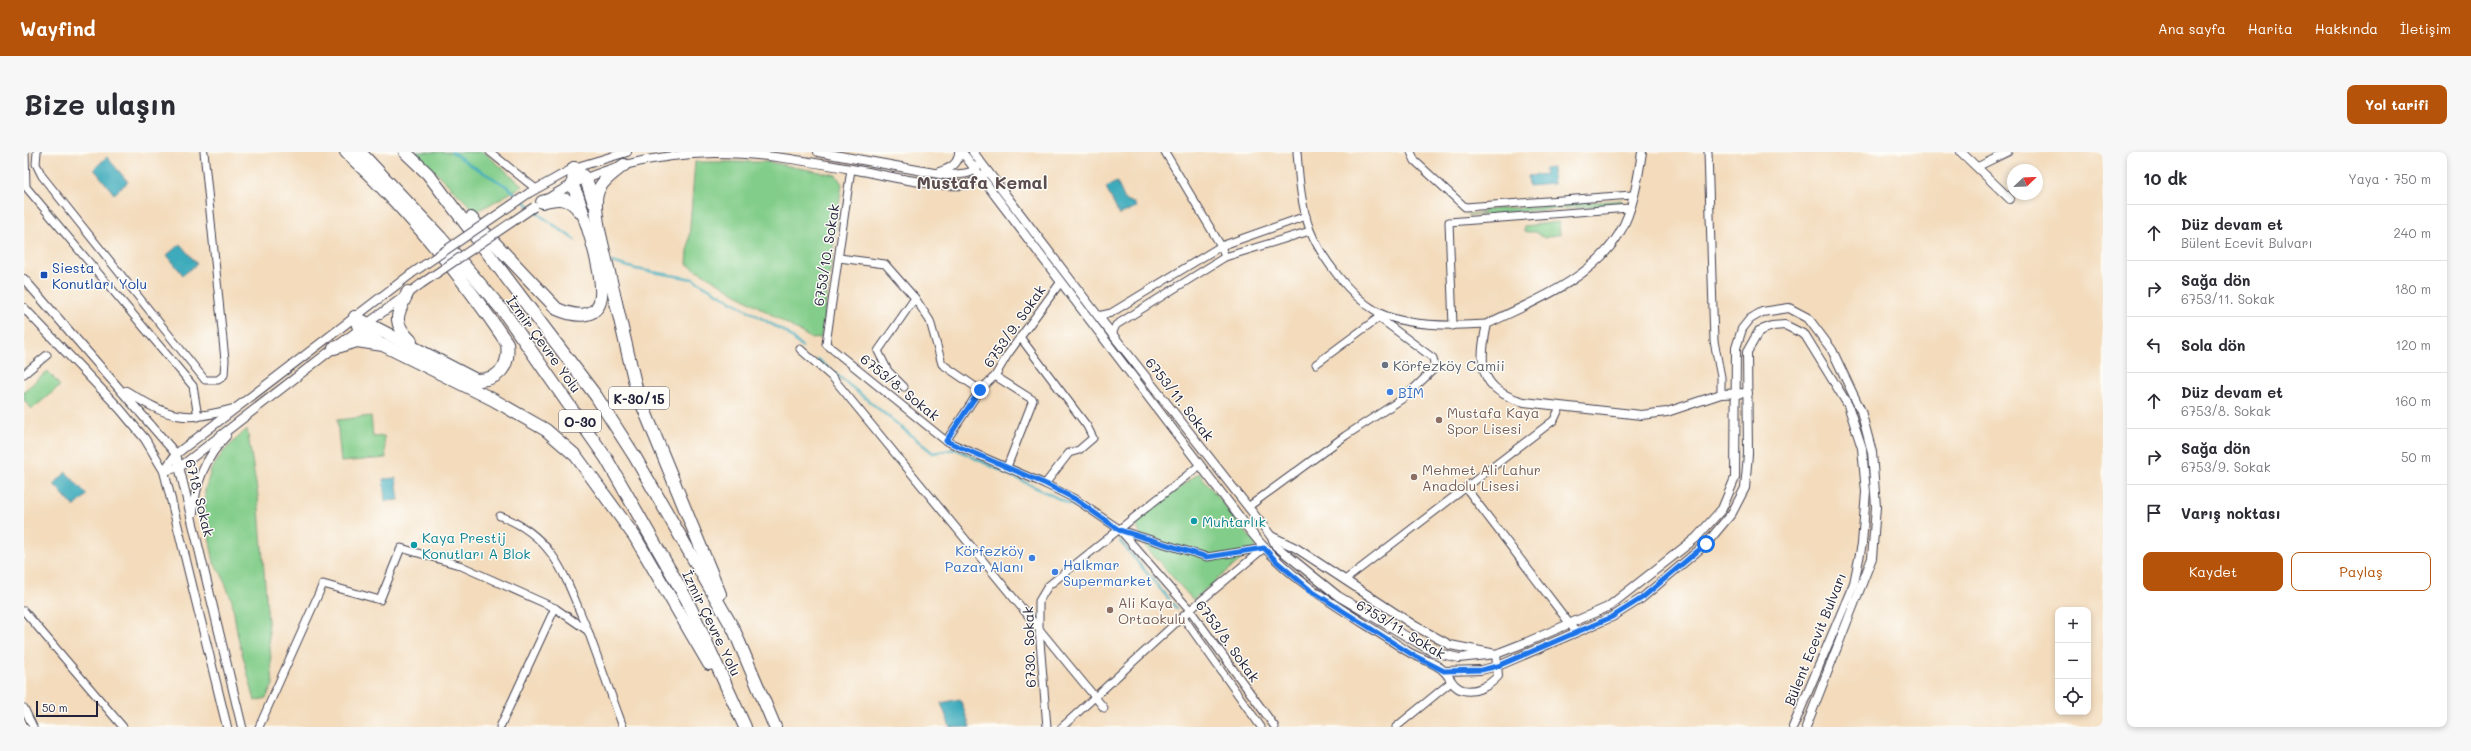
<!DOCTYPE html>
<html lang="tr">
<meta charset="utf-8">
<style>
body{margin:0;font-family:Mali,sans-serif;background:#f7f7f7;color:#2b2b33}
.controls{position:absolute;right:12px;bottom:12px;display:grid;overflow:hidden;border-radius:8px;box-shadow:0 2px 6px #0003}
.controls button{width:36px;height:36px;display:grid;place-items:center;padding:0;border:0;border-bottom:1px solid #e1e1e2;background:#fff;color:#2b2b33;font:20px sans-serif}
.compass{position:absolute;left:1983px;top:12px;width:36px;height:36px;border-radius:50%;background:#fff;box-shadow:0 2px 6px #0003;rotate:67deg}
.scale{position:absolute;left:12px;bottom:10px;width:62px;box-sizing:border-box;padding-left:4px;border:2px solid #22223b;border-top:0;font-size:11px;line-height:14px;white-space:nowrap;color:#22223b;-webkit-text-stroke:3px #fdfcf7;paint-order:stroke}
.stop{position:absolute;width:12px;height:12px;margin:-9px;border:3px solid #1a73e8;border-radius:50%;background:#fff}
.stop.end{background:#1a73e8;border-color:#fff;box-shadow:0 1px 4px #0008}
.list{margin:0;padding:0;list-style:none}
h2{display:flex;justify-content:space-between;align-items:center;height:52px;margin:0;padding:0 16px;font-size:17px}
h2 small{font-size:13px;font-weight:400;color:#7c7c81}
.list li{display:grid;grid-template-columns:26px 1fr auto;gap:12px;align-items:center;box-sizing:border-box;height:56px;padding:0 16px;border-top:1px solid #e1e1e2}
.list b{display:block;font-size:15px;white-space:nowrap}
.list p{margin:0;font-size:13px;white-space:nowrap;color:#7c7c81}
.list em{font-size:13px;font-style:normal;color:#7c7c81}
.actions{display:flex;gap:8px;padding:12px 16px}
.actions a{flex:1;padding:9px 0;border:1px solid #b45309;border-radius:8px;text-align:center;font-size:14px;color:#b45309}
.actions .main{background:#b45309;color:#fff}
.icon{flex:none;width:22px;height:22px;fill:none;stroke:currentColor;stroke-width:2;stroke-linecap:round;stroke-linejoin:round}
.map{position:relative;flex:none;width:2079px;height:575px;overflow:hidden;border-radius:8px}
header{display:flex;align-items:center;gap:24px;box-sizing:border-box;height:56px;padding:0 20px;background:#b45309;color:#fff}
header strong{font-size:19px}
nav{display:flex;gap:22px;margin-inline-start:auto;font-size:14px}
.intro{display:flex;align-items:center;justify-content:space-between;box-sizing:border-box;height:96px;padding:0 24px}
h1{margin:0;font-size:28px}
.button{padding:10px 18px;border-radius:8px;background:#b45309;color:#fff;font-size:14px;font-weight:700}
main{display:flex;gap:24px;padding:0 24px}
aside{flex:1;background:#fff;border-radius:8px;box-shadow:0 2px 6px #0003}
.map>svg:first-child{display:block}
.green{fill:#83cd8a;stroke:#527862}
.water{fill:#3dabbb;stroke:#30667b}
.lines{fill:none;stroke-linecap:round;stroke-linejoin:round}
.stream{stroke:#3dabbb;stroke-width:2.5}
.minor-casing{stroke:#413e4e;stroke-width:9}
.tertiary-casing{stroke:#413e4e;stroke-width:10}
.motorway-casing{stroke:#413e4e;stroke-width:14}
.minor{stroke:#fff;stroke-width:7}
.tertiary{stroke:#fff;stroke-width:8}
.motorway{stroke:#fff;stroke-width:12}
.tertiary-bridge-casing{stroke:#413e4e;stroke-width:10;stroke-linecap:butt}
.tertiary-bridge{stroke:#fff;stroke-width:8}
.route{stroke:#1a73e8;stroke-width:5}
.transit-dot{fill:#1a4fb4;stroke:#fdfcf7;stroke-width:1.5}
.worship-dot{fill:#6b7280;stroke:#fdfcf7;stroke-width:1.5}
.shop-dot{fill:#3f7fe0;stroke:#fdfcf7;stroke-width:1.5}
.education-dot{fill:#8d6e63;stroke:#fdfcf7;stroke-width:1.5}
.culture-dot{fill:#0f9aa8;stroke:#fdfcf7;stroke-width:1.5}
.labels{text-anchor:middle;dominant-baseline:central;stroke-width:3;stroke-linejoin:round;paint-order:stroke}
.shield{fill:#fdfcf7;stroke:#646373;stroke-width:1}
.shield-label{font-size:13px;font-weight:bold;fill:#22223b}
.street-label{font-size:14px;fill:#22223b;stroke:#fdfcf7}
.transit-label{font-size:14px;fill:#164399;stroke:#fdfcf7;text-anchor:start}
.worship-label{font-size:14px;fill:#5b616d;stroke:#fdfcf7;text-anchor:start}
.shop-label{font-size:14px;fill:#366cbe;stroke:#fdfcf7;text-anchor:start}
.education-label{font-size:14px;fill:#785e54;stroke:#fdfcf7;text-anchor:start}
.culture-label{font-size:14px;fill:#0d838f;stroke:#fdfcf7;text-anchor:start}
.district-label{font-size:18px;font-weight:bold;fill:#5b4d4f;stroke:#fdfcf7}
</style>
<header>
<strong>Wayfind</strong>
<nav><a>Ana sayfa</a><a>Harita</a><a>Hakkında</a><a>İletişim</a></nav>
</header>
<div class="intro"><h1>Bize ulaşın</h1><a class="button">Yol tarifi</a></div>
<main>
<div class="map">
<svg width="2079" height="575" viewBox="0 0 2079 575">
<rect width="100%" height="100%" fill="#fdfcf7"/>
<filter id="ink" filterUnits="userSpaceOnUse"><feTurbulence type="fractalNoise" baseFrequency=".025" numOctaves="2"/><feDisplacementMap in="SourceGraphic" scale="8" xChannelSelector="R" yChannelSelector="G"/><feConvolveMatrix kernelMatrix="1 2 1 2 8 2 1 2 1" color-interpolation-filters="sRGB"/></filter>
<filter id="wash" filterUnits="userSpaceOnUse"><feTurbulence type="fractalNoise" baseFrequency=".012" numOctaves="4" result="noise"/><feDisplacementMap in="SourceGraphic" scale="16" xChannelSelector="R" yChannelSelector="G"/><feGaussianBlur stdDeviation="0.9" result="paint"/><feColorMatrix in="noise" values="0 0 0 0 0 0 0 0 0 0 0 0 0 0 0 0 0 1.4 0 .05"/><feComposite in="paint" operator="in"/></filter>
<g filter="url(#wash)">
<rect width="100%" height="100%" fill="#f3dbbc"/>
<g class="green">
<path d="M391 0H460L499 34 452 60Z"/>
<path d="M671 10H744L812 23 818 32 797 186 788 187 663 112Z"/>
<path d="M1598 48 1596 52 1444 64V62L1459 61V58Z"/>
<path d="M1535 70 1536 82 1520 86 1512 80H1500V74Z"/>
<path d="M24 219 36 234 8 257 0 248V239Z"/>
<path d="M347 264 349 285 360 284 362 306 317 310 313 268Z"/>
<path d="M223 277 234 344 249 533 242 546 231 549 214 486 208 449 198 423 190 411 181 364V339L187 318 200 299Z"/>
<path d="M1175 321 1233 394 1169 448 1120 393 1111 369Z"/>
</g>
<g class="water">
<path d="M83 5 104 30 90 42 70 17Z"/>
<path d="M1528 16 1529 32 1505 34 1504 24 1521 22 1520 17Z"/>
<path d="M1093 30 1101 48 1110 51 1112 55 1095 63 1082 35Z"/>
<path d="M156 92 173 112 159 123 143 103Z"/>
<path d="M42 320 63 343 50 355 30 332Z"/>
<path d="M372 326 375 348 361 349 359 327Z"/>
<path d="M936 547 946 575H926L917 551Z"/>
</g>
<g class="lines">
<g class="stream">
<path d="M428 0 445 12 484 35 517 64 551 88"/>
<path d="M588 110 612 117 669 127 763 181 778 195"/>
<path d="M793 207 909 301 932 297 1056 357 1073 369"/>
<path d="M1096 389 1153 457"/>
</g>
</g>
</g>
<g filter="url(#ink)">
<g class="lines">
<defs>
<g id="minor">
<path d="M1 0 2 35 169 234 174 265"/>
<path d="M13 0 12 12 18 24 181 228H194L200 223 201 208 180 0"/>
<path d="M466 0 512 37"/>
<path d="M1141 0 1197 94 1201 105"/>
<path d="M1273 0C1275 26 1277 53 1286 78 1297 105 1326 144 1352 159 1379 175 1432 174 1463 172"/>
<path d="M1387 0 1391 9 1441 55 1608 43"/>
<path d="M1684 0 1690 189 1697 225V242"/>
<path d="M1953 15 1984 0"/>
<path d="M827 17 802 192 922 289 1021 332 1051 347 1095 377 1166 458 1251 575"/>
<path d="M815 106 861 112 891 146 854 199 864 219 880 235"/>
<path d="M891 146 906 169 918 212 956 238"/>
<path d="M1074 164 1087 161 1197 94 1282 64"/>
<path d="M1429 174 1425 70 1605 56"/>
<path d="M1088 182 1092 173 1201 105 1286 79"/>
<path d="M996 185 1063 274 1069 286 1055 298 1045 301 1021 332"/>
<path d="M776 197 809 226 1080 556"/>
<path d="M1292 212 1358 163"/>
<path d="M0 222 23 203"/>
<path d="M971 224 1009 248 983 315"/>
<path d="M922 289 956 238 971 224 984 202 1036 131"/>
<path d="M1442 336 1552 480"/>
<path d="M1224 355 1321 284 1381 245 1411 216 1409 206 1354 165"/>
<path d="M476 364C533 385 542 429 564 479"/>
<path d="M1095 378 1183 405 1240 396"/>
<path d="M1321 428 1530 268 1536 255"/>
<path d="M0 459 99 575"/>
<path d="M1159 465 1237 575"/>
<path d="M0 556 9 575"/>
<path d="M235 575 299 432 356 448 377 396 435 413 531 456 564 479 599 575"/>
<path d="M476 575 531 456"/>
<path d="M1023 575 1015 477V449L1024 434 1176 313"/>
<path d="M1038 575 1166 458 1240 396"/>
<path d="M1372 575 1427 530"/>
</g>
<g id="tertiary">
<path d="M794 0 921 23C931 22 948 24 954 14"/>
<path d="M938 0 1227 380C1271 435 1325 460 1383 499 1394 506 1411 510 1420 519 1427 526 1428 535 1439 538 1452 541 1465 534 1474 524L1472 502 1435 506 1409 500 1314 444 1252 394 1247 384 1074 164 949 0"/>
<path d="M1618 0C1614 27 1609 59 1595 82 1567 128 1508 150 1463 172 1454 213 1455 238 1500 250L1617 263 1643 260 1697 242 1724 241"/>
<path d="M1937 0 1986 47"/>
<path d="M915 20C926 17 935 12 935 0"/>
<path d="M505 41 550 16 603 0"/>
<path d="M523 47C571 15 633 2 691 1 742 1 793 11 844 20 871 26 913 35 940 33 948 32 955 27 961 21"/>
<path d="M0 127 152 302 218 575"/>
<path d="M0 156 96 257 121 287 140 319 203 575"/>
<path d="M102 239C145 266 159 270 209 257"/>
<path d="M140 319 156 315 310 196 397 132"/>
<path d="M140 319 152 302 387 122"/>
<path d="M169 361C171 331 181 306 202 284"/>
<path d="M1247 384 1272 396 1391 474 1426 493 1472 502 1503 490 1584 455 1672 386 1698 357 1711 326 1712 196 1718 177 1726 167 1738 160 1765 156 1784 166 1808 198 1837 259 1848 300 1852 355 1848 406 1782 575"/>
<path d="M1420 519 1457 518 1474 514 1588 465 1618 446 1682 392 1708 361 1721 336 1724 302 1723 200 1735 179 1748 174 1761 173 1781 183 1824 253 1838 296 1842 340 1838 392 1830 431 1769 575"/>
</g>
<g id="motorway">
<path d="M322 0C383 58 436 121 483 191 486 214 476 228 452 228L331 165"/>
<path d="M336 0 416 85 480 160 582 306 663 448 721 575"/>
<path d="M381 0 404 22 572 244 611 305 710 478 751 575"/>
<path d="M600 13C569 36 569 40 575 78L613 240 696 442"/>
<path d="M550 16 562 27 570 51"/>
<path d="M518 50C535 45 546 45 556 60"/>
<path d="M447 66 533 157C549 164 575 169 577 144 579 119 563 73 555 49 554 43 549 37 549 32 549 27 550 21 550 16"/>
<path d="M384 140C373 163 367 169 387 189"/>
<path d="M331 165 335 176 355 191"/>
<path d="M310 196 333 189 359 193 468 247 522 278 552 304 611 385 685 512"/>
</g>
</defs>
<use href="#minor" class="minor-casing"/>
<use href="#tertiary" class="tertiary-casing"/>
<use href="#motorway" class="motorway-casing"/>
<use href="#minor" class="minor"/>
<use href="#tertiary" class="tertiary"/>
<use href="#motorway" class="motorway"/>
<defs>
<g id="tertiary-bridge">
<path d="M387 122 505 41"/>
<path d="M397 132 510 55"/>
</g>
</defs>
<use href="#tertiary-bridge" class="tertiary-bridge-casing"/>
<use href="#tertiary-bridge" class="tertiary-bridge"/>
</g>
</g>
<g class="lines" filter="url(#ink)">
<path class="route" d="M956 238 922 289 1022 332 1051 347 1095 378 1183 405 1240 396 1253 410 1286 438 1387 502 1420 519 1457 518 1474 514 1588 465 1618 446 1682 392"/>
</g>
<rect class="transit-dot" x="16" y="119" width="8" height="8" rx="2"/>
<circle class="worship-dot" cx="1361" cy="213" r="4"/>
<g class="shop-dot">
<circle cx="1366" cy="240" r="4"/>
<circle cx="1008" cy="406" r="4"/>
<circle cx="1031" cy="420" r="4"/>
</g>
<g class="education-dot">
<circle cx="1415" cy="268" r="4"/>
<circle cx="1390" cy="325" r="4"/>
<circle cx="1086" cy="458" r="4"/>
</g>
<g class="culture-dot">
<circle cx="1170" cy="369" r="4"/>
<circle cx="390" cy="393" r="4"/>
</g>
<g class="labels">
<g class="shield">
<rect x="585" y="235" width="60" height="22" rx="3"/>
<rect x="535" y="258" width="42" height="22" rx="3"/>
</g>
<g class="shield-label">
<text x="615" y="246">K-30/15</text>
<text x="556" y="269">O-30</text>
</g>
<g class="street-label">
<text transform="translate(802 103) rotate(-81)">6753/10. Sokak</text>
<text transform="translate(990 174) rotate(-55)">6753/9. Sokak</text>
<text transform="translate(520 192) rotate(54)">İzmir Çevre Yolu</text>
<text transform="translate(876 235) rotate(39)">6753/8. Sokak</text>
<text transform="translate(1156 247) rotate(52)">6753/11. Sokak</text>
<text transform="translate(176 346) rotate(76)">6718. Sokak</text>
<text transform="translate(688 471) rotate(64)">İzmir Çevre Yolu</text>
<text transform="translate(1377 477) rotate(31)">6753/11. Sokak</text>
<text transform="translate(1791 487) rotate(-68)">Bülent Ecevit Bulvarı</text>
<text transform="translate(1204 489) rotate(54)">6753/8. Sokak</text>
<text transform="translate(1005 495) rotate(-92)">6730. Sokak</text>
</g>
<g class="transit-label">
<text x="28" y="115">Siesta<tspan x="28" dy="16">Konutları Yolu</tspan></text>
</g>
<g class="worship-label">
<text x="1369" y="213">Körfezköy Camii</text>
</g>
<g class="shop-label">
<text x="1374" y="240">BİM</text>
<text x="1000" y="398" text-anchor="end">Körfezköy<tspan x="1000" dy="16">Pazar Alanı</tspan></text>
<text x="1039" y="412">Halkmar<tspan x="1039" dy="16">Supermarket</tspan></text>
</g>
<g class="education-label">
<text x="1423" y="260">Mustafa Kaya<tspan x="1423" dy="16">Spor Lisesi</tspan></text>
<text x="1398" y="317">Mehmet Ali Lahur<tspan x="1398" dy="16">Anadolu Lisesi</tspan></text>
<text x="1094" y="450">Ali Kaya<tspan x="1094" dy="16">Ortaokulu</tspan></text>
</g>
<g class="culture-label">
<text x="1178" y="369">Muhtarlık</text>
<text x="398" y="385">Kaya Prestij<tspan x="398" dy="16">Konutları A Blok</tspan></text>
</g>
<g class="district-label">
<text x="958" y="30">Mustafa Kemal</text>
</g>
</g>
</svg>
<div class="controls">
<button>+</button>
<button>−</button>
<button><svg class="icon" aria-label="locate" viewBox="0 0 24 24"><circle cx="12" cy="12" r="6"/><path d="M12 2v4M12 18v4M2 12h4M18 12h4"/></svg></button>
</div>
<svg class="compass" viewBox="-18 -18 36 36"><path d="M0-13l5 13h-10z" fill="#e53935"/><path d="M0 13l5-13h-10z" fill="#7c7c81"/></svg>
<div class="scale">50 m</div>
<div class="stop" style="left:1682px;top:392px"></div>
<div class="stop end" style="left:956px;top:238px"></div>
</div>
<aside>
<h2>10 dk<small>Yaya · 750 m</small></h2>
<ul class="list">
<li><svg class="icon" aria-label="ahead" viewBox="0 0 24 24"><path d="M12 20V5M6 11l6-6 6 6"/></svg><div><b>Düz devam et</b><p>Bülent Ecevit Bulvarı</p></div><em>240 m</em></li>
<li><svg class="icon" aria-label="right" viewBox="0 0 24 24"><path d="M7 20v-9h11M14 6l5 5-5 5"/></svg><div><b>Sağa dön</b><p>6753/11. Sokak</p></div><em>180 m</em></li>
<li><svg class="icon" aria-label="left" viewBox="0 0 24 24"><path d="M17 20v-9H6M10 6l-5 5 5 5"/></svg><div><b>Sola dön</b></div><em>120 m</em></li>
<li><svg class="icon" aria-label="ahead" viewBox="0 0 24 24"><path d="M12 20V5M6 11l6-6 6 6"/></svg><div><b>Düz devam et</b><p>6753/8. Sokak</p></div><em>160 m</em></li>
<li><svg class="icon" aria-label="right" viewBox="0 0 24 24"><path d="M7 20v-9h11M14 6l5 5-5 5"/></svg><div><b>Sağa dön</b><p>6753/9. Sokak</p></div><em>50 m</em></li>
<li><svg class="icon" aria-label="arrive" viewBox="0 0 24 24"><path d="M6 21V4h12l-3 4 3 4H6"/></svg><div><b>Varış noktası</b></div></li>
</ul>
<div class="actions"><a class="main">Kaydet</a><a>Paylaş</a></div>
</aside>
</main>
